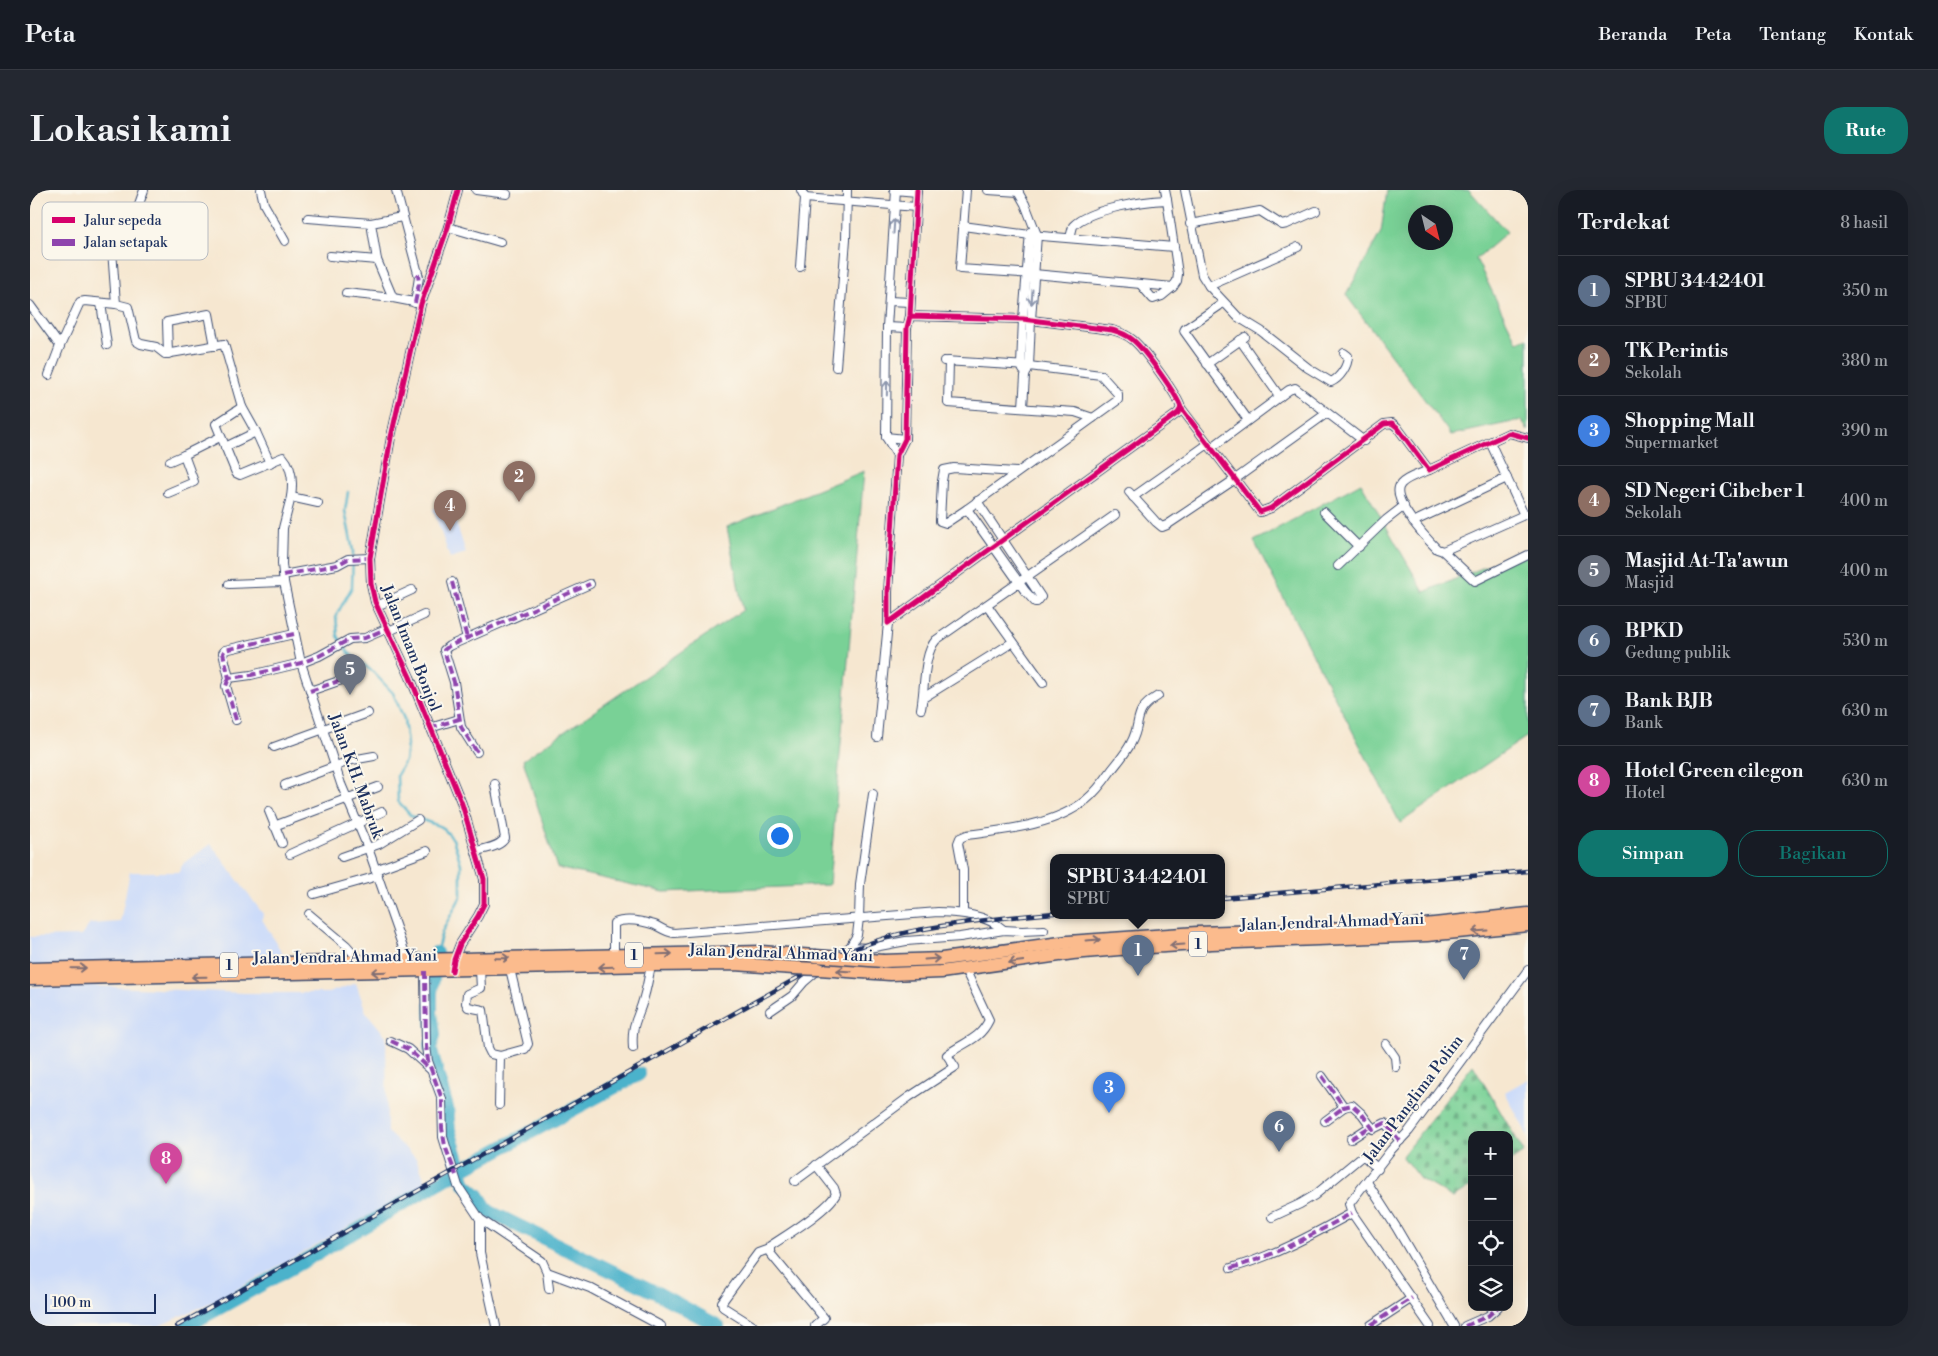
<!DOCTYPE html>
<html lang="id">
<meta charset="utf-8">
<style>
body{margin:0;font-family:"Libre Bodoni",serif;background:#242831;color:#f1f3f6}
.controls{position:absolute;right:15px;bottom:15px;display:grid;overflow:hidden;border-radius:10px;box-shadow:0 5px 20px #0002}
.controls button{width:45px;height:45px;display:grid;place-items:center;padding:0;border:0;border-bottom:1px solid #363941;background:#171b24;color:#f1f3f6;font:25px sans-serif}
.compass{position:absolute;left:1378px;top:15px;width:45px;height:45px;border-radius:50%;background:#171b24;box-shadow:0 5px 20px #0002;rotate:145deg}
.scale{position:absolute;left:15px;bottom:12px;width:111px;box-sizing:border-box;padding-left:5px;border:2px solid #1b2f5e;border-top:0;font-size:14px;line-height:18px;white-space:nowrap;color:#1b2f5e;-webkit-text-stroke:4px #fbf7ec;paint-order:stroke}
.you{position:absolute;left:749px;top:645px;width:18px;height:18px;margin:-12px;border:4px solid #fff;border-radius:50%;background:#1a73e8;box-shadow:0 0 0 8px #1a73e833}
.badge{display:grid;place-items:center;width:32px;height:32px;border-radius:50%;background:#0f766e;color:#fff;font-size:16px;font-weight:700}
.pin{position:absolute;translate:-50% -41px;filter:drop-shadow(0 1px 2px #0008)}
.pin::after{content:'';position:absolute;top:26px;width:18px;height:15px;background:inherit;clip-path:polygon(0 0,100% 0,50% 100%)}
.popup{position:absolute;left:1020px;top:664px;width:175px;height:65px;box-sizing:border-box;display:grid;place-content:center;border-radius:10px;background:#171b24;filter:drop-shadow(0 1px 4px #0005);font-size:16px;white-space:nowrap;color:#9ea1a6}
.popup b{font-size:19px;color:#f1f3f6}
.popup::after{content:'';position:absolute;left:50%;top:100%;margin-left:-10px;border:10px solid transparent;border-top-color:#171b24}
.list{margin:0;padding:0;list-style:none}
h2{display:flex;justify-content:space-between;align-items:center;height:65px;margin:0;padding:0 20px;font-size:21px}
h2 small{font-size:16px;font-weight:400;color:#9ea1a6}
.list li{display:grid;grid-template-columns:32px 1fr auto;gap:15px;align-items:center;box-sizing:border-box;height:70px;padding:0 20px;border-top:1px solid #363941}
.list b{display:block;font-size:19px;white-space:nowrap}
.list p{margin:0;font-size:16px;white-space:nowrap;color:#9ea1a6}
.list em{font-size:16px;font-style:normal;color:#9ea1a6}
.actions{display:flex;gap:10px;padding:15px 20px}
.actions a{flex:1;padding:11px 0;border:1px solid #0f766e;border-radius:20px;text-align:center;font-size:18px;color:#0f766e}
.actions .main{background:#0f766e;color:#fff}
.icon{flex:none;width:28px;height:28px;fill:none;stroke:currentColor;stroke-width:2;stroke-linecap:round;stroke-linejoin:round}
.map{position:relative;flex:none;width:1498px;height:1136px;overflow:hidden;border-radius:20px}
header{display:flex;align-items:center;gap:30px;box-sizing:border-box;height:70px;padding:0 25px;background:#171b24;border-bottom:1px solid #363941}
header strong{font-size:24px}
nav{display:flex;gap:28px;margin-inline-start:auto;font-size:18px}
.intro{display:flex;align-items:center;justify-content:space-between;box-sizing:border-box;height:120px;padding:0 30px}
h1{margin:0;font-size:35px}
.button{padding:12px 22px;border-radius:20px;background:#0f766e;color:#fff;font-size:18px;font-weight:700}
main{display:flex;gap:30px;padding:0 30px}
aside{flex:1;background:#171b24;border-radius:20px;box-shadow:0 5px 20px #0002}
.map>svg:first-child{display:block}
.built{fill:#ccdbf9}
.grass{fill:#79d196;stroke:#4a807a;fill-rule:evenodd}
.cemetery{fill:url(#cemetery-stones);stroke:#4a807a}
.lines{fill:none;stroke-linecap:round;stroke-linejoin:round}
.stream{stroke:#4cb2cb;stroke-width:2.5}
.river{stroke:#4cb2cb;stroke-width:14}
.minor-casing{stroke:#3c4b6f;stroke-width:10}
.trunk-casing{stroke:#3c4b6f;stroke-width:15}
.minor{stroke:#fff;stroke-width:8}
.trunk{stroke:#fbbb8d;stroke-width:12}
.rail-casing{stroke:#1b2f5e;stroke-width:4.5}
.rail{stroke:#fbf7ec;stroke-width:2.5;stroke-dasharray:8;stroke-linecap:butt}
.trunk-bridge-casing{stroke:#3c4b6f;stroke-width:15;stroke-linecap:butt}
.trunk-bridge{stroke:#fbbb8d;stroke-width:12}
.quiet{stroke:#8e44ad;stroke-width:4;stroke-dasharray:8 4;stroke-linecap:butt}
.cycleway-casing{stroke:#fbf7ec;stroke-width:8}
.cycleway{stroke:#d6006c;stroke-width:5}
.oneway{stroke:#8d97ae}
.oneway2{stroke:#806e73}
.labels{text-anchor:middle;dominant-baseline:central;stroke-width:4;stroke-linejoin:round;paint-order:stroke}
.shield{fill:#fbf7ec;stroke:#5e6b89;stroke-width:1}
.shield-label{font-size:15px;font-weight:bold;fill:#1b2f5e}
.street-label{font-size:16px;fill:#1b2f5e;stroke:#fbf7ec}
.key{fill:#fbf7ec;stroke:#b8bbc1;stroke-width:1}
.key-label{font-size:14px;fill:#1b2f5e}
</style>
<header>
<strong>Peta</strong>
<nav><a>Beranda</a><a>Peta</a><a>Tentang</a><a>Kontak</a></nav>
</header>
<div class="intro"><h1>Lokasi kami</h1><a class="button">Rute</a></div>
<main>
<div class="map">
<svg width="1498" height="1136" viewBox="0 0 1498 1136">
<defs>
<pattern id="cemetery-stones" width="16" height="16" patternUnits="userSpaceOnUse" patternTransform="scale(1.25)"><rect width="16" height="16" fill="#79d196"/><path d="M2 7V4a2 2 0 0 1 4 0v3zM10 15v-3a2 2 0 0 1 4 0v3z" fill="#62aa7e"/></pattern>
</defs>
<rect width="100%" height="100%" fill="#fbf7ec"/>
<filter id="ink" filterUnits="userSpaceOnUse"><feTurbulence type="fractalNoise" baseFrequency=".02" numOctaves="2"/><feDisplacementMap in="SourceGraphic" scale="10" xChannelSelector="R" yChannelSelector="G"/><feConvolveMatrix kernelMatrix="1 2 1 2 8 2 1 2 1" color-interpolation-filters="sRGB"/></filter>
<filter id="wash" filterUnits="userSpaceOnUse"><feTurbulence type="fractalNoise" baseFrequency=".0096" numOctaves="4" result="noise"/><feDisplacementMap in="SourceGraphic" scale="20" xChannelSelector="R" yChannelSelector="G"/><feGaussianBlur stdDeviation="1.12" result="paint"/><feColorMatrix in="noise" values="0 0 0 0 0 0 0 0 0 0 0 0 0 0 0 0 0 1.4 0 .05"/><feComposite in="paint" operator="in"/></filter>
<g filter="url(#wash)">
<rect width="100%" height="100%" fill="#f6e7d0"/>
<g class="built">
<path d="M420 314 436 363 420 368 403 319Z"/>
<path d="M181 654 233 724 232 729 255 768 0 778V747L51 746 60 734 90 732 100 682H148L154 673Z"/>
<path d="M326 793 336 822 356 846 357 942 386 968 396 993 193 1107 129 1136H0V797L62 796 214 803H298Z"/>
<path d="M1498 889V946L1475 902Z"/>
</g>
<g class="grass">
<path d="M1357 0H1439L1477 42 1446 69 1487 152 1498 148V241L1492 230 1421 245 1316 105 1351 42ZM1386 22H1416V52H1386Z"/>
<path d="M834 281 799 695 634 702 527 678 493 570 713 420 697 337Z"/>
<path d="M1331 293 1394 402 1498 359V544L1496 547 1370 633 1224 351Z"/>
</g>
<path class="cemetery" d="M1443 875 1494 962 1479 972V945H1442V996L1423 1008 1390 989 1372 966Z"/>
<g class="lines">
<path class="stream" d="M318 302 315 321 323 361 322 397 306 426 308 446 319 463 343 482 363 503 374 529 377 555 375 571 367 585 368 611 381 626 412 637 423 649 431 674V706L412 742 406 763"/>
<g class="river">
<path d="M406 763 401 803V823L404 845 400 858 417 918 419 940 435 994 448 1005 458 1021 627 1103 688 1136"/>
<path d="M427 982 609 884"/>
<path d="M157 1136 295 1059 424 984"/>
</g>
</g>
</g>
<g filter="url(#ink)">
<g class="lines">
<defs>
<g id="minor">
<path d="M231 0 234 14 255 51"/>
<path d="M366 0 389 87 385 113"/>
<path d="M446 0 477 4"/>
<path d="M864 0 887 2"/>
<path d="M866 0 857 137 856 247 867 265"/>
<path d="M936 0 930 79 1004 84 1143 97 1147 91 1148 84 1137 10C1113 11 1059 19 1043 36L1040 48"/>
<path d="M958 0 989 2"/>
<path d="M987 0 995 14 1007 45 1001 130 999 176 995 186 993 217"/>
<path d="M1135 0 1137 10"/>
<path d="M1155 0 1172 85 1179 96 1208 127 1231 141 1278 178 1301 192C1310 188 1318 176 1318 166L1314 163"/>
<path d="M775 8 886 17"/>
<path d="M104 28 114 0"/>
<path d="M278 28 341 33"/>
<path d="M1160 34 1230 21 1252 35 1257 34 1286 21"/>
<path d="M933 36 1000 45 1144 57"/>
<path d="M418 37 470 52"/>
<path d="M82 60 86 114 98 117 106 151 111 154 126 157 135 164 194 154 212 217 226 242 240 273"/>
<path d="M300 66 347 70"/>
<path d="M770 77 775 8 771 0"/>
<path d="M1111 95 1123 109 1132 106 1143 97"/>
<path d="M1179 96 1268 57"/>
<path d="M316 103 363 108 389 113"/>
<path d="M363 108 347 70 341 33 372 27"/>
<path d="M859 111 880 112"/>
<path d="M71 113 77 155"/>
<path d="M0 115 30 156 19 185"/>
<path d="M1189 116 1155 139 1154 141 1218 230"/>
<path d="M880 126 993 129 1082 140C1090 142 1097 145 1103 150 1114 159 1148 206 1151 218L1148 223 858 433V402L867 265 875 249 877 138 880 126 887 0"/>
<path d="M857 137 877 138"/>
<path d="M1210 150 1250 207"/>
<path d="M30 156 50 112 55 111 86 114"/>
<path d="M138 164 137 132 179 124 185 156"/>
<path d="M914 171 999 176 1071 185 1088 204V210L937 319 916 333 910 331 912 291 914 280 924 278 986 282"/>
<path d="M919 171 918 213 1045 222 1063 228"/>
<path d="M1177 174 1215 147"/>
<path d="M806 177 816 49 817 0"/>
<path d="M993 180 991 175 993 129 1000 42"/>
<path d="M212 217 186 234 206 283 210 285 253 267C263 278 263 294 261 307"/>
<path d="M1151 218 1230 322 1241 318 1354 234 1362 233 1367 237 1399 280 1479 243 1498 248"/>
<path d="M856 247 875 249"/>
<path d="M195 257 226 242"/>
<path d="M1181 258 1259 200 1265 198 1334 251"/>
<path d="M140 271 154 265"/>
<path d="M1399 280C1390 284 1377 287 1371 294 1358 308 1398 350 1407 359L1413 361 1494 325 1460 252"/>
<path d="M1099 302 1126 332 1132 337 1137 335 1204 290 1297 223"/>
<path d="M138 303 164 292 154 265 190 247"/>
<path d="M1103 307 1178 254"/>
<path d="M288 313 261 307 253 338 252 374 254 392 271 473 311 594 338 658 378 772"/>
<path d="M937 319 995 401 1005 412H1007L1011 407 947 311"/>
<path d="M1294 322 1329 357"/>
<path d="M1383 332 1477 288"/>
<path d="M1413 361 1445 391 1498 365"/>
<path d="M1308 376 1356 330 1374 316"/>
<path d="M253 385 307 375 318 369 340 368"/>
<path d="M422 392 437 448"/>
<path d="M199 394 254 392"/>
<path d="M957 415 1013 493"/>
<path d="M347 416 382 400"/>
<path d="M359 441 394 425"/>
<path d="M264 444 195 460 193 463 199 488 221 485 271 473 289 466 320 449 335 448 358 438"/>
<path d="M199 488 196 496 206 530"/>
<path d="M280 501 329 484"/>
<path d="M893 508 983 452"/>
<path d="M891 519C895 499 893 464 906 450L1085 325"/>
<path d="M400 538 429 529"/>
<path d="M847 547 858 433"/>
<path d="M244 557 338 523"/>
<path d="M447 562 431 537 424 492 414 460 419 456 560 394"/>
<path d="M255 595 322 570 344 566"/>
<path d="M239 621 252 653"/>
<path d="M244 636 348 597"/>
<path d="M447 661C456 658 470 657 475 648L465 594"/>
<path d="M260 664 352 622"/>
<path d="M312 667 349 654 388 630"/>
<path d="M345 680 397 661"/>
<path d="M284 704 348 686"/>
<path d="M933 723V680L928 653 930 648 937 645C975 640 1026 635 1056 610 1066 602 1074 591 1081 581 1088 572 1096 563 1101 553 1113 531 1101 522 1128 506"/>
<path d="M279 724 316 755 331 772"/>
<path d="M820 757 839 758 876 751 930 747 974 740 992 741 1014 740"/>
<path d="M584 766V733C596 728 612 731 625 735 631 738 636 742 644 743L908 722C932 723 955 724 974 740"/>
<path d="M805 767 820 757 827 745 829 728 830 694 843 604"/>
<path d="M423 772 430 754 448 726 454 714V689L432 614 380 487 345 412 341 394 340 368 361 247 391 114 418 37 428 0"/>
<path d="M450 780 451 798 437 804 436 813 438 817 453 820 458 858 461 864 470 866"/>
<path d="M395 781 396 856 398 871 412 909 413 947 428 996 450 1029V1063L466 1136"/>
<path d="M740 821 762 806 774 792 788 780"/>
<path d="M361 851 378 859 400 879"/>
<path d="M1356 854 1365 867 1366 877"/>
<path d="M603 858C601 832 608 830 614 807 617 797 619 786 621 775"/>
<path d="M1292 886 1314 917 1322 915 1332 924 1343 939 1355 933 1370 951"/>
<path d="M469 915 470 866 495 859 498 854 480 779"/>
<path d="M1295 931 1314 917"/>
<path d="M1321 949 1341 936"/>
<path d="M765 991 879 907 925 877 917 865C933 852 949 851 959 830L935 779"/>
<path d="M1337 992 1366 1037 1424 1136"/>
<path d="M1242 1027 1270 1014 1285 1005 1331 967H1335L1348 979"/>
<path d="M450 1029 512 1071 517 1082 519 1099"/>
<path d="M1201 1078C1244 1066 1284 1044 1322 1023"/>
<path d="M517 1082 560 1098 631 1136"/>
<path d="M1341 1135 1382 1108"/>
<path d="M723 1136 693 1117 692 1112 728 1063 739 1059"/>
<path d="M785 1136 794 1128 740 1063V1056C757 1045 798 1020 806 1004L804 998 786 975"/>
<path d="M1400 1136 1322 1023 1319 1014 1361 960 1379 941 1498 780"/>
<path d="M1435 1136 1458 1126 1468 1117"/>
</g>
<g id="trunk">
<path d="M853 771 912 769 1038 752 1167 743 1385 736 1498 724"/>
<path d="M0 779 731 762 785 766"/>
<path d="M789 779 860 784 911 782 1043 763 1089 759 1182 753 1397 745 1498 735"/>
<path d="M0 789 621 775 705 774 764 778"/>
</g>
</defs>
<use href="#minor" class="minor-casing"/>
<use href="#trunk" class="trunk-casing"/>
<use href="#minor" class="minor"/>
<use href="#trunk" class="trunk"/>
<defs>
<g id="rail">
<path d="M1192 708 1498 681"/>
<path d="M147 1136 808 765C834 755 860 745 888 740 933 732 979 727 1024 723"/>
</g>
</defs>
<use href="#rail" class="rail-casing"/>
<use href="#rail" class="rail"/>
<defs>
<g id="trunk-bridge">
<path d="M785 766 853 771"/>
<path d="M764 778 789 779"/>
</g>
</defs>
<use href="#trunk-bridge" class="trunk-bridge-casing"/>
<use href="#trunk-bridge" class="trunk-bridge"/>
<g class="quiet">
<path d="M385 113 389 94 388 84"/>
<path d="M253 385 307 375 318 369 340 368"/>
<path d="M422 392 437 448"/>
<path d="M264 444 195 460 193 463 199 488 221 485 271 473 289 466 320 449 335 448 358 438"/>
<path d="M199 488 196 496 206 530"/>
<path d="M280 501 329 484"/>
<path d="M400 538 429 529"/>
<path d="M447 562 431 537 424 492 414 460 419 456 560 394"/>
<path d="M395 781 396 856 398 871 412 909V938L415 956 426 985"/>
<path d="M361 851 378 859 399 878"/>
<path d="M1292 886 1314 917 1322 915 1332 924 1343 939 1355 933 1370 951"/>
<path d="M1295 931 1314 917"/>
<path d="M1321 949 1341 936"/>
<path d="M1201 1078C1244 1066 1284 1044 1322 1023"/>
<path d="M1341 1135 1382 1108"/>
<path d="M1435 1136 1458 1126 1468 1117"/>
</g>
<defs>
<g id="cycleway">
<path d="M880 126 993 129 1082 140C1090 142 1097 145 1103 150 1114 159 1148 206 1151 218L1148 223 858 433V402L867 265 875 249 877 138 880 126 887 0"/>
<path d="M1151 218 1230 322 1241 318 1354 234 1362 233 1367 237 1399 280 1479 243 1498 248"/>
<path d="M422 781 424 770 430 754 448 726 454 714V689L432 614 380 487 345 412 341 394 340 368 361 247 391 114 418 37 428 0"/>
</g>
</defs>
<use href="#cycleway" class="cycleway-casing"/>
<use href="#cycleway" class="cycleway"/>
</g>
<defs><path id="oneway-shaft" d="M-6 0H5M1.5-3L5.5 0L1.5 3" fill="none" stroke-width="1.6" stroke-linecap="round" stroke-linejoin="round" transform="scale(1.25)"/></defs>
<g class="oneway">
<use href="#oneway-shaft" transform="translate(864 36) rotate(-86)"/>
<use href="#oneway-shaft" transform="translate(1002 107) rotate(94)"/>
<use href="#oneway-shaft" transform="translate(857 198) rotate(-89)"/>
</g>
<g class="oneway2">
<use href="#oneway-shaft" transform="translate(1450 741) rotate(176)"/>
<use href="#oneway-shaft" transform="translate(1063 750) rotate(-4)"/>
<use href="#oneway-shaft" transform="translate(1147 755) rotate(176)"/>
<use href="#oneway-shaft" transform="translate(635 764) rotate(-2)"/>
<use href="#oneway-shaft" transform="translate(472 768) rotate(-1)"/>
<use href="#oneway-shaft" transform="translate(902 769) rotate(-4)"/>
<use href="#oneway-shaft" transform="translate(986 772) rotate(172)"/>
<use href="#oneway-shaft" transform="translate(576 777) rotate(178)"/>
<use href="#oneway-shaft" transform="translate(49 778) rotate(-1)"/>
<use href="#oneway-shaft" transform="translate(814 781) rotate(-176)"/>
<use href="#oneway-shaft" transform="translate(349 782) rotate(178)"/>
<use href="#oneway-shaft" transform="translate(169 787) rotate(179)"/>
</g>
</g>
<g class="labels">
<g class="shield">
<rect x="1159" y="741.5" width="18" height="25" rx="4"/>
<rect x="595" y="752.5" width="18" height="25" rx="4"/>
<rect x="190" y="762.5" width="18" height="25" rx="4"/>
</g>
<g class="shield-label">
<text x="1168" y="754">1</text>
<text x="604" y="765">1</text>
<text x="199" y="775">1</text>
</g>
<g class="street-label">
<text transform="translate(381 458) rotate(68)">Jalan Imam Bonjol</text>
<text transform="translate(326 586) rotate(70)">Jalan K.H. Mabruk</text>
<text transform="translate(1302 732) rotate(-2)">Jalan Jendral Ahmad Yani</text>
<text transform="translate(751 763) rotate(2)">Jalan Jendral Ahmad Yani</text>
<text transform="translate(315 767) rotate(-1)">Jalan Jendral Ahmad Yani</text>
<text transform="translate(1383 909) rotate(-53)">Jalan Panglima Polim</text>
</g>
</g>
<rect x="12" y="12" width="166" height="58" rx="8" class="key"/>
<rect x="22" y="27" width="23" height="6" fill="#d6006c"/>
<rect x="22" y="49" width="23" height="7" fill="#8e44ad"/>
<g class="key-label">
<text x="54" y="35">Jalur sepeda</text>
<text x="54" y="57">Jalan setapak</text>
</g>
</svg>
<div class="controls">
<button>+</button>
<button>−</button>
<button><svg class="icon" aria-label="locate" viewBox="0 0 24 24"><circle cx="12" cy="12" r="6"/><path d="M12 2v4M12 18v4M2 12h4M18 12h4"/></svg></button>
<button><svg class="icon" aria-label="layers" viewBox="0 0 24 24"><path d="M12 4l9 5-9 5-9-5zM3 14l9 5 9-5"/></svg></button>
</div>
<svg class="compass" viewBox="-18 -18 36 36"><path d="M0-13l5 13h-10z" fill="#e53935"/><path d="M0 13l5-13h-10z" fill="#9ea1a6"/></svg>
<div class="scale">100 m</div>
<div class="you"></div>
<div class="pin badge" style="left:1108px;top:786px;background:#5c6f8a">1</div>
<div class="popup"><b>SPBU 3442401</b>SPBU</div>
<div class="pin badge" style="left:489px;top:312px;background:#8d6e63">2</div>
<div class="pin badge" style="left:1079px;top:923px;background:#3f7fe0">3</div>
<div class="pin badge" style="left:420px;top:341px;background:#8d6e63">4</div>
<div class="pin badge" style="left:320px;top:505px;background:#6b7280">5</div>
<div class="pin badge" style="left:1249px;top:962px;background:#5c6f8a">6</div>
<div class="pin badge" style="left:1434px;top:790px;background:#5c6f8a">7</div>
<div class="pin badge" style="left:136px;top:994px;background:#d1479c">8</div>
</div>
<aside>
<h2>Terdekat<small>8 hasil</small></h2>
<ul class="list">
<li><span class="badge" style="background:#5c6f8a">1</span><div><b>SPBU 3442401</b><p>SPBU</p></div><em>350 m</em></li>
<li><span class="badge" style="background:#8d6e63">2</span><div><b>TK Perintis</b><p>Sekolah</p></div><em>380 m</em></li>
<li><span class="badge" style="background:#3f7fe0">3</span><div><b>Shopping Mall</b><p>Supermarket</p></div><em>390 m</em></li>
<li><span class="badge" style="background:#8d6e63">4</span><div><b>SD Negeri Cibeber 1</b><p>Sekolah</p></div><em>400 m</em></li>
<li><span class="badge" style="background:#6b7280">5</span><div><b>Masjid At-Ta'awun</b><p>Masjid</p></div><em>400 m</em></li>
<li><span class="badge" style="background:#5c6f8a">6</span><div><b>BPKD</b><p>Gedung publik</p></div><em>530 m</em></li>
<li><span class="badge" style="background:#5c6f8a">7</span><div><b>Bank BJB</b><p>Bank</p></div><em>630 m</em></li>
<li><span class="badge" style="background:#d1479c">8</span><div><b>Hotel Green cilegon</b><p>Hotel</p></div><em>630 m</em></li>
</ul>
<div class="actions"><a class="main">Simpan</a><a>Bagikan</a></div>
</aside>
</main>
